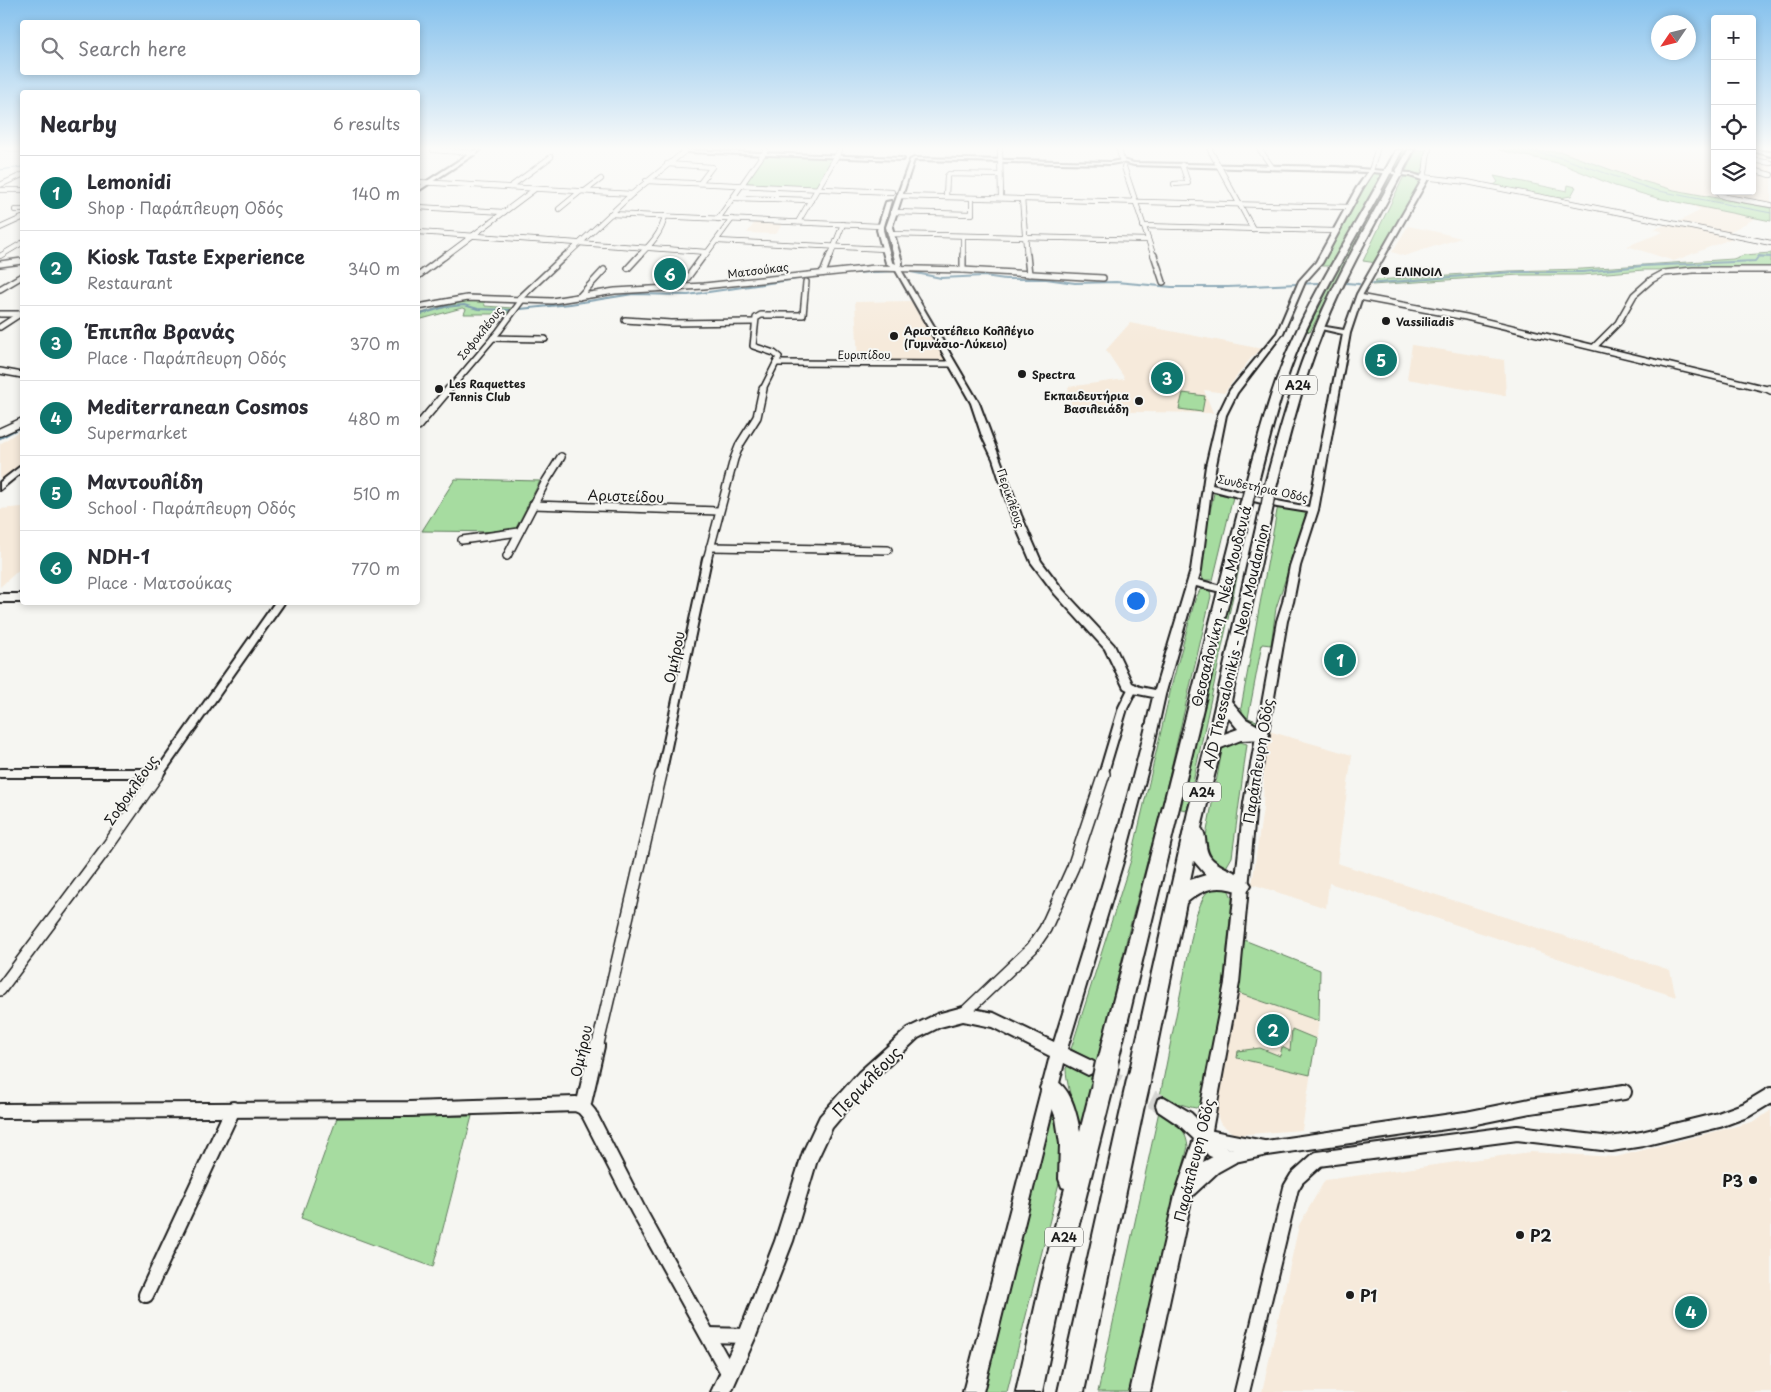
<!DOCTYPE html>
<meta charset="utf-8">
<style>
body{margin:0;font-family:"Playpen Sans",sans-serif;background:#f2f2f3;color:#2b2b33}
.controls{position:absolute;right:15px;top:15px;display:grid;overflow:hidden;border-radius:5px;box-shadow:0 2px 8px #0003}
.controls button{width:45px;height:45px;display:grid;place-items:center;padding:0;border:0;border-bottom:1px solid #e1e1e2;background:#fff;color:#2b2b33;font:25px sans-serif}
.compass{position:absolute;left:1651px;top:15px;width:45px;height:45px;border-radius:50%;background:#fff;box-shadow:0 2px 8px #0003;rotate:235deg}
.you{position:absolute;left:1135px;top:600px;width:18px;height:18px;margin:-12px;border:4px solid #fff;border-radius:50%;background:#1a73e8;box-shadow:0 0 0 8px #1a73e833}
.badge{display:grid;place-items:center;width:32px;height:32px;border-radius:50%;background:#0f766e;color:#fff;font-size:16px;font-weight:700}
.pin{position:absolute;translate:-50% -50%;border:2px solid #fff;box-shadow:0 1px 5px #0006}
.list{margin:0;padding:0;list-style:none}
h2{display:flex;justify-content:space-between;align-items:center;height:65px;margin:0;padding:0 20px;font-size:21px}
h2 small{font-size:16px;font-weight:400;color:#7c7c81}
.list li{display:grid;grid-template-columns:32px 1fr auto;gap:15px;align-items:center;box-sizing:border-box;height:75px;padding:0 20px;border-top:1px solid #e1e1e2}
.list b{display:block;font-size:19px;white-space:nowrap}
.list p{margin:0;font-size:16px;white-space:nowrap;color:#7c7c81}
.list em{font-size:16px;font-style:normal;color:#7c7c81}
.icon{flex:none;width:28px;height:28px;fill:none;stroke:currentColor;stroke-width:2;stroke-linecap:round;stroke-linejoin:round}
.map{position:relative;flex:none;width:1771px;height:1392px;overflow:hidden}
.search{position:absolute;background:#fff;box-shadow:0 2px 8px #0003;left:20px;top:20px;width:400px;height:55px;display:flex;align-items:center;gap:12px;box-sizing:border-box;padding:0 18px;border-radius:5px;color:#7c7c81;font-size:19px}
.panel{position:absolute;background:#fff;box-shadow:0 2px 8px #0003;left:20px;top:90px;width:400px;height:515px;border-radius:5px}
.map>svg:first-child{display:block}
.built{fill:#f6eadb}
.green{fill:#a6dca0;stroke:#617c5e}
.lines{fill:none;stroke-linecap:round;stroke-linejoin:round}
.stream-far2{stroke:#638a9e;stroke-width:1}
.stream-far1{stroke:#638a9e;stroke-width:2}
.stream{stroke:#638a9e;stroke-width:2.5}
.tertiary-tunnel{stroke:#d5d5d2;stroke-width:18;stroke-dasharray:18 9;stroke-linecap:butt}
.minor-far5-casing{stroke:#1c1c1c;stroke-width:6}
.minor-far4-casing{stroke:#1c1c1c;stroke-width:8}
.minor-far3-casing{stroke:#1c1c1c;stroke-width:10}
.minor-far2-casing{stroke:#1c1c1c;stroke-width:12}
.minor-far1-casing{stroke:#1c1c1c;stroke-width:14}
.minor-casing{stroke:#1c1c1c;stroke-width:18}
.tertiary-casing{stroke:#1c1c1c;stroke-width:4}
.secondary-casing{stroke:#1c1c1c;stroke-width:4}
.primary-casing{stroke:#1c1c1c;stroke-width:4}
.trunk-casing{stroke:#1c1c1c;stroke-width:4}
.minor-far5{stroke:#f6f6f2;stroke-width:4.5}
.minor-far4{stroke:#f6f6f2;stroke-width:5}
.minor-far3{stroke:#f6f6f2;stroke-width:7}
.minor-far2{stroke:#f6f6f2;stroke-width:8}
.minor-far1{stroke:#f6f6f2;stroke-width:11}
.minor{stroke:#f6f6f2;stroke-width:14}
.tertiary{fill:#f6f6f2;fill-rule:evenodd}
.secondary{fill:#f6f6f2;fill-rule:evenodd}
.primary{fill:#f6f6f2;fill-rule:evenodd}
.trunk{fill:#f6f6f2;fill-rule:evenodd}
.trunk-bridge-far2-casing{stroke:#1c1c1c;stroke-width:9;stroke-linecap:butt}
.trunk-bridge-far1-casing{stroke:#1c1c1c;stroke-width:14;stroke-linecap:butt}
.trunk-bridge-casing{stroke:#1c1c1c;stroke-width:27;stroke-linecap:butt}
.trunk-bridge-far2{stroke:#f6f6f2;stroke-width:7}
.trunk-bridge-far1{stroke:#f6f6f2;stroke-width:11}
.trunk-bridge{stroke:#f6f6f2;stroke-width:23}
.poi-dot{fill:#1c1c1c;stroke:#f6f6f2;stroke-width:2}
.labels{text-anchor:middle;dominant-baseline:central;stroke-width:4;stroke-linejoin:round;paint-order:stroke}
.far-street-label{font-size:11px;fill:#1c1c1c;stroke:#f6f6f2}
.far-poi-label{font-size:11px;font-weight:bold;fill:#1c1c1c;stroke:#f6f6f2;text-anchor:start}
.shield{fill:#f6f6f2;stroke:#5d5d5c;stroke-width:1}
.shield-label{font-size:12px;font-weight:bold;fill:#1c1c1c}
.street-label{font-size:14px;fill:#1c1c1c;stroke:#f6f6f2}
.near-street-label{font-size:16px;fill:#1c1c1c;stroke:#f6f6f2}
.near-poi-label{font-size:16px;font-weight:bold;fill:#1c1c1c;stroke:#f6f6f2;text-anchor:start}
</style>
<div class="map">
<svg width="1771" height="1392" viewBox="0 0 1771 1392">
<rect width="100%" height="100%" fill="#f6f6f2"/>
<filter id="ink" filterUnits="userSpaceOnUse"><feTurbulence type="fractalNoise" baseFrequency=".02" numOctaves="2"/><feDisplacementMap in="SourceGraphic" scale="10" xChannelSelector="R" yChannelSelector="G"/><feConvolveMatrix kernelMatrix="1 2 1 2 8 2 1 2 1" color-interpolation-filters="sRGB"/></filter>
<g filter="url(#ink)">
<g class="built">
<path d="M1553 150H1715V191H1752V152L1771 155V208L1674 190 1642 181 1589 160Z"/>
<path d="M1691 205 1704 207 1758 217 1729 232 1678 222 1701 210Z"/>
<path d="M755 222 783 223 776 234 747 233Z"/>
<path d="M1671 223 1738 236 1674 261 1627 246 1663 232 1654 229Z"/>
<path d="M1408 226 1433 231 1461 238 1404 256 1392 252Z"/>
<path d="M912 301 945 360 939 362H858L855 302Z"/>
<path d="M1130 323 1262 349 1251 358 1224 393 1204 390 1213 413 1072 411 1068 387 1125 379 1106 350Z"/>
<path d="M1412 345 1504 360 1506 396 1407 379Z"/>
<path d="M22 429V464L4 479H0V444Z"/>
<path d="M22 507V567L0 587V509Z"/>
<path d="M1265 730 1352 755 1337 863 1670 970 1676 997 1329 883 1326 908 1252 884 1263 808Z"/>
<path d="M1238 993 1319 1021 1302 1130 1235 1135 1220 1123 1215 1109Z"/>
<path d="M1771 1110V1392H1262L1299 1225 1325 1180 1530 1152 1616 1157 1756 1121Z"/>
</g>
<g class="green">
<path d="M1402 150H1405L1348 257 1310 332 1307 331 1344 256Z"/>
<path d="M1416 150H1428L1422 174 1405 173Z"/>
<path d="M1499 150 1562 152 1642 181 1674 190 1771 208V221L1657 198 1615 186 1562 164Z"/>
<path d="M764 156 833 157 816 187 745 183Z"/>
<path d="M1383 171 1330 266H1321L1357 199 1374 173Z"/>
<path d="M1405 174 1422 178 1416 192 1377 263 1363 261Z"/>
<path d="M1494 176 1567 191 1568 185 1576 187 1571 196 1559 198 1493 186 1498 182Z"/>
<path d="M1771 253V269L1644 270 1582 275H1520L1372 285 1376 280 1508 271 1582 269 1733 259 1744 255Z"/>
<path d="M464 301H484L485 306 512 308 508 314H464L466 309 462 308 418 320V314C434 310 447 304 464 301Z"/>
<path d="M1183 393 1205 396 1202 412 1179 409Z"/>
<path d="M455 479 540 481 514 532 422 531Z"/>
<path d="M1214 493 1233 497 1213 580H1203C1198 561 1210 513 1214 493Z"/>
<path d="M1278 505 1308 510 1276 608 1271 645 1262 644 1248 718 1257 721 1255 725 1246 722 1241 708Z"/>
<path d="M1234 567 1239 568 1187 810 1181 809Z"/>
<path d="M1206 589 1210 591 1211 596 1164 798 1129 930 1097 1063 1071 1049 1131 860 1172 684 1195 600 1200 590Z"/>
<path d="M1233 740 1247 744 1232 857 1225 869H1215L1204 847 1223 745Z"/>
<path d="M1221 885 1229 891 1232 898 1224 979 1203 1103 1196 1108C1182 1106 1173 1099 1159 1101L1196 915 1204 896 1212 886Z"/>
<path d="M1244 940 1320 970 1319 1021 1238 993Z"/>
<path d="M1292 1029 1316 1039 1310 1075 1237 1058 1238 1051 1260 1048 1280 1056 1282 1047 1290 1051Z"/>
<path d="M1068 1066H1075L1098 1076 1082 1126C1074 1115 1066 1081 1066 1068Z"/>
<path d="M1053 1104 1066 1155 1007 1392H981Z"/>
<path d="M1159 1111C1177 1122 1184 1125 1188 1146L1145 1324 1130 1392H1098Z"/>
<path d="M472 1116 433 1267 301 1218 337 1118Z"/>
</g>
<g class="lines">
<g class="stream-far2">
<path d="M3 150 22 153"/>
<path d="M1524 150 1562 158 1654 190 1771 213"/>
<path d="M0 170 22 167"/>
<path d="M1758 257H1768"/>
</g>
<g class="stream-far1">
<path d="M906 271 941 278 984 276 1005 279H1046L1075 283 1116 282 1172 287H1228L1318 283"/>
<path d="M853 273 899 271"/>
<path d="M1346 283 1359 284"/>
<path d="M1367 284 1512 272H1583L1642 266 1755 261 1759 256 1771 257"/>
<path d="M520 309 570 304 633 294 688 295 797 279"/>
<path d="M418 315 445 307 464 305 478 309 510 310"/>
</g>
<path class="stream" d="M0 438 22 426"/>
<path class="tertiary-tunnel" d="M1103 1075 1164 1105"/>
<defs>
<g id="minor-far5">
<path d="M433 150 475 153"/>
<path d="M1000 150 1001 198"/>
<path d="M1119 150 1122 161"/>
<path d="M1210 150 1253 229"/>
<path d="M1260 150 1272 167"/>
<path d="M1429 150C1425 159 1428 169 1423 177L1467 182 1771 243"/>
<path d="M1752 160 1771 163"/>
<path d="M667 164 712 167 700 183"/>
<path d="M1124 167 1154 257"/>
<path d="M1752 170 1771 175"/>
<path d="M1371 171 1377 150"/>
<path d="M646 181 892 192"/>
<path d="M418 182 632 194"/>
<path d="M1174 184 1188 183 1182 165"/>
<path d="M0 185 22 175"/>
<path d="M510 187 551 157"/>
<path d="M0 190H22"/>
<path d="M585 191 601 179"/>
<path d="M1718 191 1720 195 1726 197 1771 205"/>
<path d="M899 196 1349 207"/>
<path d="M946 197 947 176 949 174 1000 175"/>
<path d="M733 198 811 200"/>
<path d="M1022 199 1027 257"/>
<path d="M418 207 504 212"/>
<path d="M559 209 581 191"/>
<path d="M15 210H22"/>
<path d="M893 212 972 214V198"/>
<path d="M610 214 880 226"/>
<path d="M718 219 766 150"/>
<path d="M798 222 840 150"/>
<path d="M1143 226 1335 231"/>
<path d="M0 228 22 218"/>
<path d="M418 232 707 252"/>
<path d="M890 234 1148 240"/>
<path d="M963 236V257"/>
<path d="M717 241 885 249"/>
<path d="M0 256 22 243"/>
<path d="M444 257 535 189"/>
<path d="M565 257 632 194 685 151"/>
<path d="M638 257C650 245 662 233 665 216"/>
<path d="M704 257 732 219"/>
<path d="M830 257 843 224"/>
</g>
<g id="minor-far4">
<path d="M963 255V270"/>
<path d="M1027 255 1029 274"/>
<path d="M1154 255 1163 282"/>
<path d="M0 264 22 261"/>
<path d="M628 268 640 255"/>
<path d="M823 273 830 255"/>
<path d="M418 276 446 255"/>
<path d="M680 288 704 255"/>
<path d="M0 289 22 276"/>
<path d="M579 297 604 270"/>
<path d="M1359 297 1466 317 1771 390"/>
<path d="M518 300 566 255"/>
<path d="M418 307 467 298 552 301 615 291 704 286 875 268 963 270 1103 278"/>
<path d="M0 314H20"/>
<path d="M625 320 671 323 755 322"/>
<path d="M0 327 20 314"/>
<path d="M493 338 545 339"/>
<path d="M1594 347 1618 323 1634 295 1651 280 1664 273 1693 270H1771"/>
<path d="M776 363 952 364"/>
<path d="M0 371 22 375"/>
<path d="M448 391 499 331 522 300"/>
<path d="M762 391 779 357 774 353 753 346 756 318 761 315H803L806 282"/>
</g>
<g id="minor-far3">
<path d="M1769 389 1771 390"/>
<path d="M418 426 449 389"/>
<path d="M0 432 22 422"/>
<path d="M533 505 719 511"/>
<path d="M462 540 519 532"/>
<path d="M710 547 888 550"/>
<path d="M507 556 546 481 561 457"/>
<path d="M707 560 734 459 740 444 757 417 763 389"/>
</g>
<g id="minor-far2">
<path d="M0 598H22"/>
<path d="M0 773H159"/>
<path d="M158 775 280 602"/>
<path d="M661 775 707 559"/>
<path d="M1103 775 1123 708 1133 688"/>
</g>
<g id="minor-far1">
<path d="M0 990 107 847 158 774"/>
<path d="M963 1014 1032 948 1045 929 1073 867 1104 774"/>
<path d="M597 1048 661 774"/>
</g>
<g id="minor">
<path d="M583 1107 597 1046"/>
<path d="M0 1111 409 1109 576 1104 583 1107 589 1114 638 1210 729 1374"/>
<path d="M1203 1136 1264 1148"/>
<path d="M1203 1137 1213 1150 1230 1156 1267 1148 1466 1119 1530 1106 1624 1092"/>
<path d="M146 1295 233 1109"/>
<path d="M708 1335 747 1336"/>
<path d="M1242 1392 1291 1188 1297 1178 1318 1159 1517 1133 1611 1144 1642 1139 1719 1120 1746 1110 1771 1095"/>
</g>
<g id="tertiary">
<path d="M684 150 902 158 904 159 902 160 686 152Z"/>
<path d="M914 158 1111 162 1122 160 1134 163 1336 167 1410 173 1428 179 1363 294 1350 333 1318 510 1300 566 1293 602 1287 621 1256 803 1239 983 1211 1136 1203 1162 1230 1148 1236 1150 1238 1156 1236 1162 1218 1172 1192 1196 1150 1392H1130L1175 1195 1194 1139 1179 1125 1158 1111 1156 1105 1158 1099 1164 1097 1191 1113 1198 1120 1225 983 1244 803 1277 621 1283 602 1290 566 1308 512 1277 507 1211 490 1201 570 1198 580 1229 588 1230 590 1225 593 1196 586 1165 695 1151 758 1126 852 1067 1049 1094 1062 1096 1067 1094 1072 1088 1075 1064 1063 983 1392H963L1050 1056 992 1027 963 1021 940 1027 918 1038 871 1082 832 1128 817 1160 793 1241 756 1336 731 1392H711L740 1331 775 1241 803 1152 820 1116 859 1072 908 1028 937 1014 963 1007 994 1013 1054 1042C1089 928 1126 814 1153 697L1133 693 1124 688 1105 649 1055 594 1031 562 1011 515 993 459 982 436 971 403 895 269 886 263 877 230 886 202 891 201 883 230 892 262 896 264 886 227 910 160ZM914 160 1111 164 1122 162 1134 165 1368 172 1356 189 1316 262 1299 281 1277 333 1230 390 1218 415 1206 466 1191 570 1155 690 1140 687 1132 683 1114 645 1063 590 1041 561 1021 515 979 403 901 270 902 262 892 227ZM1373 172 1410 176 1422 180 1357 294 1344 330 1320 326 1317 328 1343 334 1309 507 1277 501 1212 485 1226 415 1237 393 1283 333 1305 282 1322 263 1362 189Z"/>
</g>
<g id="secondary">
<path d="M475 150H481L418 191V187Z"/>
<path d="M22 465V472L0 490V482Z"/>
</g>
<path id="primary" d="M1752 150 1771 152V156L1753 151Z"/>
<g id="trunk">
<path d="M1396 150H1402C1371 214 1330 275 1301 341 1281 388 1270 437 1257 486L1251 489 1247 488 1245 486C1259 437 1271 387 1292 341 1322 275 1363 214 1396 150Z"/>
<path d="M1408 150H1414C1382 213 1342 278 1317 346 1300 393 1288 440 1276 488L1274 490H1266L1264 488C1277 440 1290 392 1308 346 1334 278 1374 213 1408 150Z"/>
<path d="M1247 497 1253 501 1117 1065 1114 1072 1107 1075 1100 1072 1097 1065 1241 501Z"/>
<path d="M1267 502 1273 506 1231 701 1246 719 1267 731 1269 735 1267 739 1241 740 1221 748 1201 828C1208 836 1203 849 1211 858 1222 870 1244 872 1251 885L1248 890 1242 893C1219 884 1205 887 1186 903L1150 1079 1146 1086 1139 1089 1132 1086 1128 1079 1188 812 1206 745 1261 506ZM1228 717 1238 729 1224 734ZM1194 861 1206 875 1190 880Z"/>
<path d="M1103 1074 1110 1077 1114 1084 1067 1272 1042 1392H1016L1043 1272 1065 1188 1062 1187 1059 1179 1060 1144 1056 1118 1050 1103 1040 1088 1043 1081 1051 1078C1071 1086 1076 1112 1080 1131L1092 1084 1096 1077Z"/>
<path d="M1134 1090 1142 1093 1145 1101 1084 1392H1058L1123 1101 1126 1093Z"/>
</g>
</defs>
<use href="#minor-far5" class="minor-far5-casing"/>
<use href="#minor-far4" class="minor-far4-casing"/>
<use href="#minor-far3" class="minor-far3-casing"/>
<use href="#minor-far2" class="minor-far2-casing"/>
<use href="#minor-far1" class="minor-far1-casing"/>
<use href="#minor" class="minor-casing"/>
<use href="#tertiary" class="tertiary-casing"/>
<use href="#secondary" class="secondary-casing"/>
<use href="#primary" class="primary-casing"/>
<use href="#trunk" class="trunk-casing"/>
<use href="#minor-far5" class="minor-far5"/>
<use href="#minor-far4" class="minor-far4"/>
<use href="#minor-far3" class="minor-far3"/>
<use href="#minor-far2" class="minor-far2"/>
<use href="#minor-far1" class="minor-far1"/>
<use href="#minor" class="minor"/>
<use href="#tertiary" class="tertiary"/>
<use href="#secondary" class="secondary"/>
<use href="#primary" class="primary"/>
<use href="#trunk" class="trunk"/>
<defs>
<g id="trunk-bridge-far2">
<path d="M1387 172 1389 170"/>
<path d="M1399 174 1400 171"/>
</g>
<g id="trunk-bridge-far1">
<path d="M1247 501 1251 486"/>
<path d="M1267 506 1270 488"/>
</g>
<g id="trunk-bridge">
<path d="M1103 1084 1107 1065"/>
<path d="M1134 1101 1139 1079"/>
</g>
</defs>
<use href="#trunk-bridge-far2" class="trunk-bridge-far2-casing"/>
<use href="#trunk-bridge-far1" class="trunk-bridge-far1-casing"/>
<use href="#trunk-bridge" class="trunk-bridge-casing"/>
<use href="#trunk-bridge-far2" class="trunk-bridge-far2"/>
<use href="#trunk-bridge-far1" class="trunk-bridge-far1"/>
<use href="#trunk-bridge" class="trunk-bridge"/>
</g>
</g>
<linearGradient id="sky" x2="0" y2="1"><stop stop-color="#85c1ed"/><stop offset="0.43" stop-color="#fbfbf9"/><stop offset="1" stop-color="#fbfbf9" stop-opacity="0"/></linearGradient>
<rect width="1771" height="345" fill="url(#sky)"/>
<g class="poi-dot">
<circle cx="1385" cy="271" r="5"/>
<circle cx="1386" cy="321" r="5"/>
<circle cx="894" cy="336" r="5"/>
<circle cx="1022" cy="374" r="5"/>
<circle cx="439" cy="389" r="5"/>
<circle cx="1139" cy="401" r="5"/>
<circle cx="1753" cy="1180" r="5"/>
<circle cx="1520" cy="1235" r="5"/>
<circle cx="1350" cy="1295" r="5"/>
</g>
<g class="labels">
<g class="far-street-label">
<text transform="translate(758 270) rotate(-7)">Ματσούκας</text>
<text transform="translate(480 333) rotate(-51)">Σοφοκλέους</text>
<text x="864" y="354">Ευριπίδου</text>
<text transform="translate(1263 488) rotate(12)">Συνδετήρια Οδός</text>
<text transform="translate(1011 498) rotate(71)">Περικλέους</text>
</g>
<g class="far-poi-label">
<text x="1395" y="271">ΕΛΙΝΟΙΛ</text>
<text x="1396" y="321">Vassiliadis</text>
<text x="904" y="330">Αριστοτέλειο Κολλέγιο<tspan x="904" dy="13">(Γυμνάσιο-Λύκειο)</tspan></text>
<text x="1032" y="374">Spectra</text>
<text x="449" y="383">Les Raquettes<tspan x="449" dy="13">Tennis Club</tspan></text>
<text x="1129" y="395" text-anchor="end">Εκπαιδευτήρια<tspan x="1129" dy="13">Βασιλειάδη</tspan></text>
</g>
<g class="shield">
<rect x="1279" y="375.5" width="38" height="19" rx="4"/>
<rect x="1183" y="782.5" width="38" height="19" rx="4"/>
<rect x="1045" y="1227.5" width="38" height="19" rx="4"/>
</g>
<g class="shield-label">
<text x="1298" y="385">Α24</text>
<text x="1202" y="792">Α24</text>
<text x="1064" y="1237">Α24</text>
</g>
<g class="street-label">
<text transform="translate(626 496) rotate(2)">Αριστείδου</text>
<text transform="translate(1221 606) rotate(-76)">Θεσσαλονίκη - Νέα Μουδανιά</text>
<text transform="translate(1236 646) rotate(-77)">A/D Thessalonikis - Neon Moudanion</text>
<text transform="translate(674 657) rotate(-78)">Ομήρου</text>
<text transform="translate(1258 761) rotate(-81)">Παράπλευρη Οδός</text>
<text transform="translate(131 790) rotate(-55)">Σοφοκλέους</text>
<text transform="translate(581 1051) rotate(-77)">Ομήρου</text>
<text transform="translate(1194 1160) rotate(-76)">Παράπλευρη Οδός</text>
</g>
<g class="near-street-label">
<text transform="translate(866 1081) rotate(-46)">Περικλέους</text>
</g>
<g class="near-poi-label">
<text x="1743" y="1180" text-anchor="end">P3</text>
<text x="1530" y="1235">P2</text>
<text x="1360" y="1295">P1</text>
</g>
</g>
</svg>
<div class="controls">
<button>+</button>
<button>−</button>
<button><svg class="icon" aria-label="locate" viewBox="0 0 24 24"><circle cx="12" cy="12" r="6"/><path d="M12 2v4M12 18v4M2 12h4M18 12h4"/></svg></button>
<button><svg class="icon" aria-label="layers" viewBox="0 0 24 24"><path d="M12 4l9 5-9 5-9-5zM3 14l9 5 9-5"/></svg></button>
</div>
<svg class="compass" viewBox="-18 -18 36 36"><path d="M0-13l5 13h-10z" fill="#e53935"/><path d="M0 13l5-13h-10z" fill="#7c7c81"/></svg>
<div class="you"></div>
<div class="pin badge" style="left:1340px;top:660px">1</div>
<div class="pin badge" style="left:1273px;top:1030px">2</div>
<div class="pin badge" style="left:1167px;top:378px">3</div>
<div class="pin badge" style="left:1691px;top:1312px">4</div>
<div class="pin badge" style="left:1381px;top:360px">5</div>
<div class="pin badge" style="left:670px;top:274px">6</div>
<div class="search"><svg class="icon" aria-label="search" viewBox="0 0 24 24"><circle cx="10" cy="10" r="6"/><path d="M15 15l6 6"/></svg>Search here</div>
<section class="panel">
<h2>Nearby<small>6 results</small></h2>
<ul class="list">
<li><span class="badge">1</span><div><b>Lemonidi</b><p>Shop · Παράπλευρη Οδός</p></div><em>140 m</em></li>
<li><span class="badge">2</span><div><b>Kiosk Taste Experience</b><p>Restaurant</p></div><em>340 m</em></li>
<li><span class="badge">3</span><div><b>Έπιπλα Βρανάς</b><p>Place · Παράπλευρη Οδός</p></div><em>370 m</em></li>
<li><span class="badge">4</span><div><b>Mediterranean Cosmos</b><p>Supermarket</p></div><em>480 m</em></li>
<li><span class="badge">5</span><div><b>Μαντουλίδη</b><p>School · Παράπλευρη Οδός</p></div><em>510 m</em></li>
<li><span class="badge">6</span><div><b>NDH-1</b><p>Place · Ματσούκας</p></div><em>770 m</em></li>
</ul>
</section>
</div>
